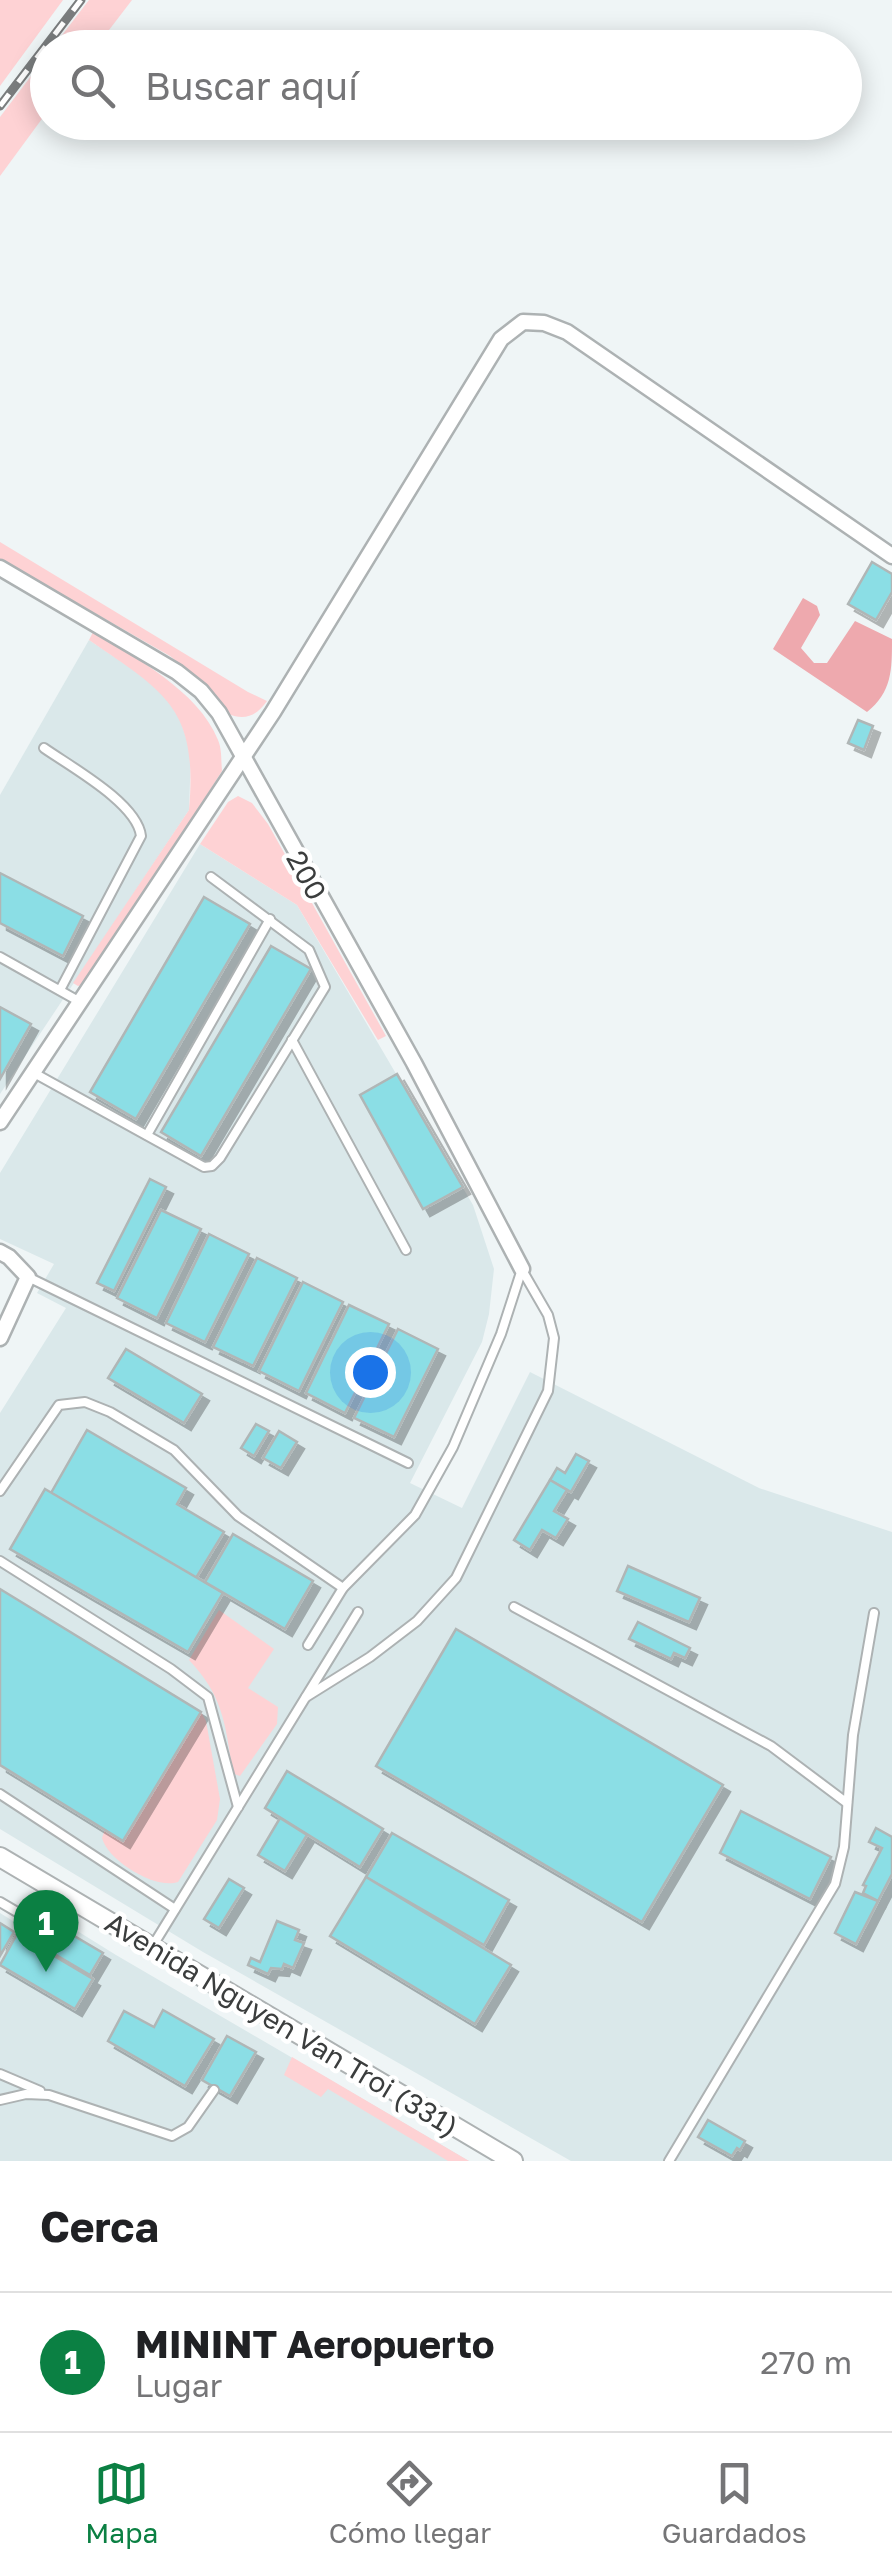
<!DOCTYPE html>
<html lang="es">
<meta charset="utf-8">
<style>
body{margin:0;font-family:"Golos Text",sans-serif;background:#f6f6f6;color:#202124}
.you{position:absolute;left:370px;top:1372px;width:35px;height:35px;margin:-25px;border:8px solid #fff;border-radius:50%;background:#1a73e8;box-shadow:0 0 0 15px #1a73e833}
.badge{display:grid;place-items:center;width:65px;height:65px;border-radius:50%;background:#0b8043;color:#fff;font-size:32px;font-weight:700}
.pin{position:absolute;translate:-50% -82px;filter:drop-shadow(0 2px 5px #0008)}
.pin::after{content:'';position:absolute;top:52px;width:35px;height:30px;background:inherit;clip-path:polygon(0 0,100% 0,50% 100%)}
.list{margin:0;padding:0;list-style:none}
h2{display:flex;justify-content:space-between;align-items:center;height:130px;margin:0;padding:0 40px;font-size:42px}
h2 small{font-size:32px;font-weight:400;color:#757577}
.list li{display:grid;grid-template-columns:65px 1fr auto;gap:30px;align-items:center;box-sizing:border-box;height:140px;padding:0 40px;border-top:2px solid #e0e0e0}
.list b{display:block;font-size:38px;white-space:nowrap}
.list p{margin:0;font-size:32px;white-space:nowrap;color:#757577}
.list em{font-size:32px;font-style:normal;color:#757577}
.icon{flex:none;width:55px;height:55px;fill:none;stroke:currentColor;stroke-width:2;stroke-linecap:round;stroke-linejoin:round}
.map{position:relative;flex:none;width:892px;height:2161px;overflow:hidden}
.search{position:absolute;background:#fff;box-shadow:0 5px 25px #0003;left:30px;right:30px;top:30px;height:110px;display:flex;align-items:center;gap:25px;box-sizing:border-box;padding:0 35px;border-radius:55px;color:#757577;font-size:38px}
.sheet{height:270px;background:#fff}
nav{display:flex;justify-content:space-around;align-items:center;box-sizing:border-box;height:140px;border-top:2px solid #e0e0e0;background:#fff;font-size:28px;color:#757577}
nav a{display:grid;justify-items:center;gap:5px}
nav .on{color:#0b8043}
.map>svg:first-child{display:block}
.built{fill:#dae8ea}
.green{fill:#fed2d4}
.forest{fill:#eea9ae}
.building{fill:#8bdee5;stroke:#b0b6b6;stroke-width:2.5;filter:url(#shadow)}
.lines{fill:none;stroke-linecap:round;stroke-linejoin:round}
.service-casing{stroke:#adb2b3;stroke-width:12}
.minor-casing{stroke:#adb2b3;stroke-width:19}
.tertiary-casing{stroke:#adb2b3;stroke-width:22}
.service{stroke:#fff;stroke-width:8}
.minor{stroke:#fff;stroke-width:14}
.tertiary{stroke:#fff;stroke-width:18}
.rail-casing{stroke:#7a7d7e;stroke-width:9}
.rail{stroke:#fff;stroke-width:5;stroke-dasharray:15;stroke-linecap:butt}
.labels{text-anchor:middle;dominant-baseline:central;stroke-width:9;stroke-linejoin:round;paint-order:stroke}
.street-label{font-size:28px;fill:#3b3d3d;stroke:#fff}
</style>
<div class="map">
<svg width="892" height="2161" viewBox="0 0 892 2161">
<defs>
<filter id="shadow"><feDropShadow dx="7" dy="7" stdDeviation="0" flood-color="#0004"/></filter>
</defs>
<rect width="100%" height="100%" fill="#eff5f6"/>
<g class="built">
<path d="M89 640 147 679 166 698 180 719 191 753 189 810 0 1094V795Z"/>
<path d="M200 844 297 905 473 1205 494 1269 489 1314 482 1342 410 1483 462 1508 530 1372 759 1488 892 1532V2161H571L203 1952 0 1829V1413L66 1308 37 1293 54 1264 0 1239V1173Z"/>
<path d="M34 1904 116 1955 469 2161H0V1913L21 1926Z"/>
</g>
<g class="green">
<path d="M0 0H63L0 86Z"/>
<path d="M89 0H132L96 47H53Z"/>
<path d="M47 55V112L0 176V117Z"/>
<path d="M0 542 248 692 267 701C257 715 246 721 228 714L202 682 170 656 0 559Z"/>
<path d="M94 630C136 660 198 690 218 740 222 749 221 761 222 771L100 964 85 984 78 986 73 983 189 810C198 708 166 693 89 640Z"/>
<path d="M238 796 252 803 268 824 386 1036 378 1040 297 905 200 844 228 802Z"/>
<path d="M219 1610 274 1649 248 1688 278 1707 277 1724 240 1776 234 1774 232 1767C225 1721 222 1695 189 1660Z"/>
<path d="M201 1712 206 1721 220 1799 217 1820 178 1882C156 1890 108 1861 102 1838L105 1829Z"/>
<path d="M292 2057 469 2161H448L328 2089 321 2097 284 2075Z"/>
</g>
<path class="forest" d="M803 598 817 606 820 615 801 648 814 663H827L855 621 892 639C892 670 892 692 867 712L773 649Z"/>
<g class="building">
<path d="M872 562 892 574V592L876 620 848 604Z"/>
<path d="M858 720 873 726 864 750 848 743Z"/>
<path d="M0 873 83 916 63 956 0 923Z"/>
<path d="M204 897 250 924 136 1119 90 1092Z"/>
<path d="M271 946 311 969 201 1156 161 1132Z"/>
<path d="M0 1007 31 1024 0 1079Z"/>
<path d="M397 1074 463 1187 423 1209 360 1095Z"/>
<path d="M150 1179 166 1187 114 1291 97 1283Z"/>
<path d="M161 1210 201 1229 157 1318 117 1298Z"/>
<path d="M209 1234 249 1254 205 1342 166 1323Z"/>
<path d="M257 1258 297 1278 253 1366 213 1347Z"/>
<path d="M303 1282 343 1302 299 1391 259 1371Z"/>
<path d="M349 1305 389 1324 345 1413 306 1393Z"/>
<path d="M398 1329 438 1349 394 1437 354 1418Z"/>
<path d="M126 1349 202 1394 184 1423 108 1378Z"/>
<path d="M256 1424 269 1431 254 1456 241 1448Z"/>
<path d="M87 1430 186 1488 177 1504 224 1532 196 1578 51 1493Z"/>
<path d="M279 1431 297 1442 281 1468 263 1458Z"/>
<path d="M576 1454 589 1461 571 1492 550 1480 557 1468 565 1473Z"/>
<path d="M550 1480 567 1490 554 1511 568 1519 556 1538 542 1530 530 1550 514 1540Z"/>
<path d="M45 1489 223 1593 188 1652 10 1549Z"/>
<path d="M233 1534 313 1581 285 1629 205 1582Z"/>
<path d="M628 1566 700 1598 689 1622 617 1591Z"/>
<path d="M0 1589 201 1712 123 1841 0 1765Z"/>
<path d="M638 1622 690 1648 685 1658 674 1653 671 1659 629 1639Z"/>
<path d="M456 1629 723 1785 642 1922 376 1766Z"/>
<path d="M287 1771 383 1829 360 1867 265 1808Z"/>
<path d="M741 1811 831 1857 810 1899 720 1853Z"/>
<path d="M280 1818 307 1835 285 1871 258 1855Z"/>
<path d="M876 1828 892 1837V1874L878 1901 863 1893 866 1886 863 1885 882 1848 869 1842Z"/>
<path d="M392 1833 509 1900 484 1945 366 1877Z"/>
<path d="M366 1877 511 1965 475 2024 330 1936Z"/>
<path d="M229 1879 244 1888 219 1928 204 1919Z"/>
<path d="M855 1892 878 1901 856 1944 835 1933Z"/>
<path d="M37 1914 103 1953 90 1975 24 1936Z"/>
<path d="M277 1921 299 1930 295 1940 304 1943 293 1968 284 1964 282 1969 271 1968 268 1974 248 1965 251 1958 260 1962Z"/>
<path d="M0 1923 14 1932 0 1956Z"/>
<path d="M17 1934 93 1979 75 2009 0 1965Z"/>
<path d="M163 2010 214 2039 185 2086 108 2041 124 2011 154 2027Z"/>
<path d="M227 2036 256 2052 230 2096 202 2080Z"/>
<path d="M708 2120 745 2141 740 2150 737 2148 732 2156 698 2137Z"/>
</g>
<g class="lines">
<defs>
<g id="service">
<path d="M44 748C71 767 137 803 141 836L60 990"/>
<path d="M0 957 82 1003"/>
<path d="M292 1040 406 1250"/>
<path d="M34 1073 204 1167 212 1166 220 1158 325 987 309 950 211 877"/>
<path d="M147 1135 270 919"/>
<path d="M28 1277 408 1463"/>
<path d="M0 1491 59 1405 85 1402 110 1412 174 1450 238 1516 343 1588"/>
<path d="M0 1561 171 1669 208 1697 238 1807"/>
<path d="M514 1607 771 1746 847 1803"/>
<path d="M308 1645 343 1588 415 1515 453 1447 501 1334 522 1269"/>
<path d="M306 1697 370 1657 417 1621 456 1578 548 1391 554 1338 548 1315 522 1270"/>
<path d="M0 1794 175 1909"/>
<path d="M0 1902 17 1912"/>
<path d="M152 1947 358 1612"/>
<path d="M0 2074 40 2091"/>
<path d="M0 2100 26 2094 49 2095 172 2136 188 2127 214 2090"/>
<path d="M669 2161 835 1884 844 1847 853 1735 874 1613"/>
</g>
<g id="minor">
<path d="M0 568 177 672 201 691 219 713 414 1063 522 1269"/>
<path d="M0 1122 273 712 501 339 523 322 544 323 567 332 892 556"/>
<path d="M0 1252 9 1257 28 1277 0 1338"/>
</g>
<path id="tertiary" d="M0 1857 513 2161"/>
</defs>
<use href="#service" class="service-casing"/>
<use href="#minor" class="minor-casing"/>
<use href="#tertiary" class="tertiary-casing"/>
<use href="#service" class="service"/>
<use href="#minor" class="minor"/>
<use href="#tertiary" class="tertiary"/>
<defs>
<path id="rail" d="M0 106 81 0"/>
</defs>
<use href="#rail" class="rail-casing"/>
<use href="#rail" class="rail"/>
</g>
<g class="labels">
<g class="street-label">
<text transform="translate(307 875) rotate(61)">200</text>
<text transform="translate(282 2024) rotate(31)">Avenida Nguyen Van Troi (331)</text>
</g>
</g>
</svg>
<div class="you"></div>
<div class="pin badge" style="left:46px;top:1972px">1</div>
<div class="search"><svg class="icon" aria-label="search" viewBox="0 0 24 24"><circle cx="10" cy="10" r="6"/><path d="M15 15l6 6"/></svg>Buscar aquí</div>
</div>
<section class="sheet">
<h2>Cerca<small></small></h2>
<ul class="list">
<li><span class="badge">1</span><div><b>MININT Aeropuerto</b><p>Lugar</p></div><em>270 m</em></li>
</ul>
</section>
<nav>
<a class="on"><svg class="icon" aria-label="map" viewBox="0 0 24 24"><path d="M3 6l6-2 6 2 6-2v14l-6 2-6-2-6 2zM9 4v14M15 6v14"/></svg>Mapa</a>
<a><svg class="icon" aria-label="directions" viewBox="0 0 24 24"><path d="M12 3l9 9-9 9-9-9zM9 14v-3h6M13 9l2 2-2 2"/></svg>Cómo llegar</a>
<a><svg class="icon" aria-label="saved" viewBox="0 0 24 24"><path d="M7 4h10v16l-5-4-5 4z"/></svg>Guardados</a>
</nav>
